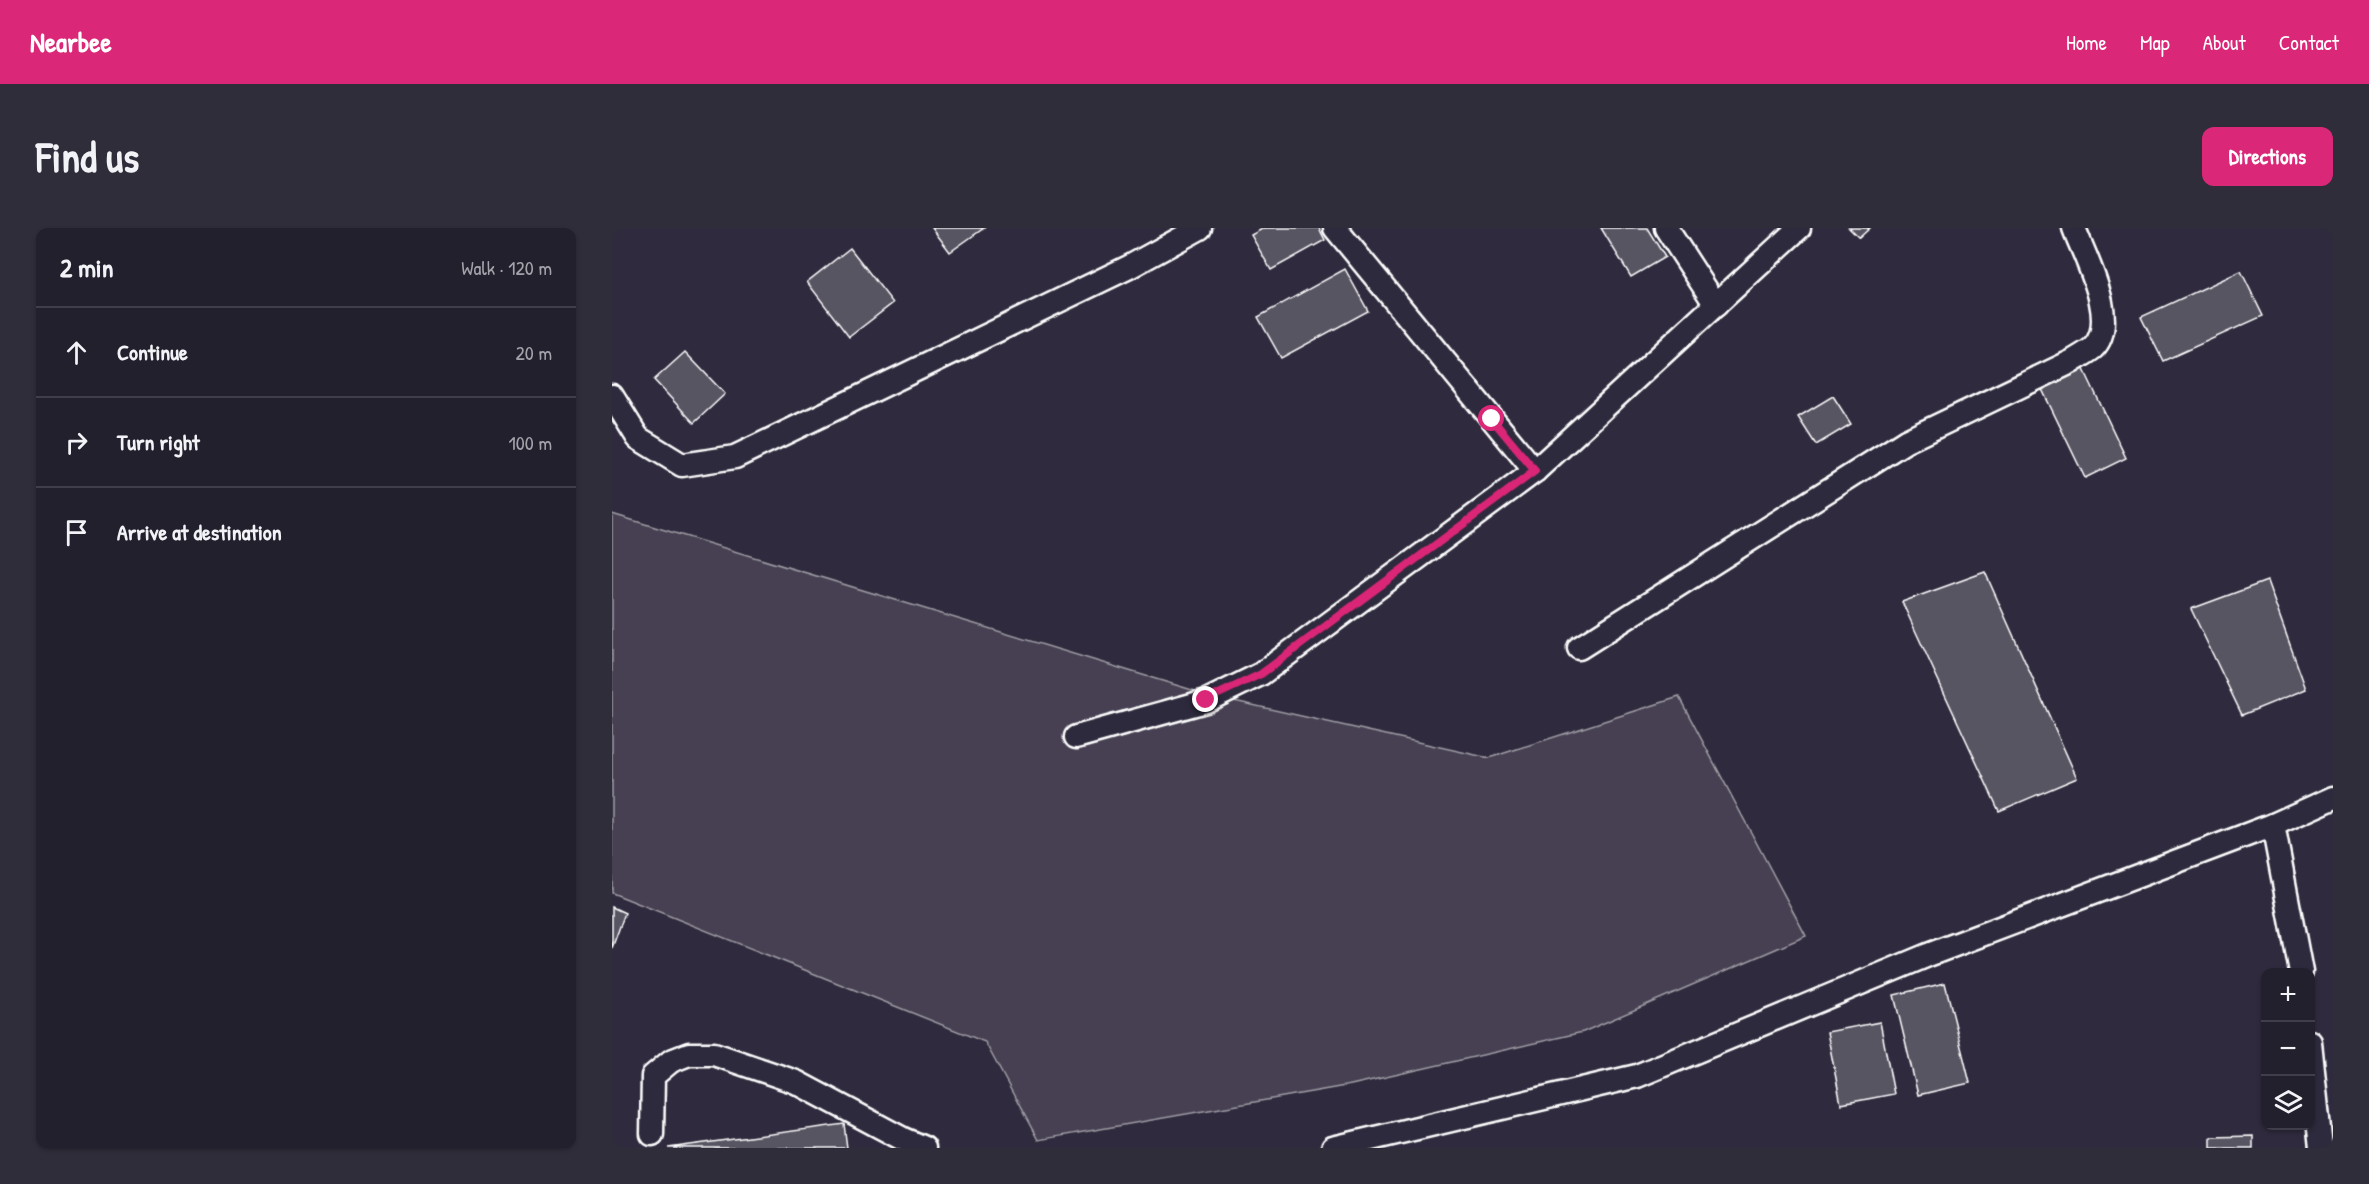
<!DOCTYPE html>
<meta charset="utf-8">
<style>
body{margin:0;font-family:"Patrick Hand",sans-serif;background:#2f2d3a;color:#f1f3f6}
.controls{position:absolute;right:18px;bottom:18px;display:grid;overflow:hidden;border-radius:12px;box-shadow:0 2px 4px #0004}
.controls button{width:54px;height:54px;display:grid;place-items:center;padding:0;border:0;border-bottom:2px solid #403e4a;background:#23202e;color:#f1f3f6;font:30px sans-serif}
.stop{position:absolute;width:18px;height:18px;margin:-14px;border:4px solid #db2777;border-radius:50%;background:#fff}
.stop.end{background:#db2777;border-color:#fff;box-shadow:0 2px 6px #0008}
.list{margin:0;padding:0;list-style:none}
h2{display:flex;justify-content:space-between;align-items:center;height:78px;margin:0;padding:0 24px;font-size:26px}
h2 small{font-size:20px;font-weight:400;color:#a3a3aa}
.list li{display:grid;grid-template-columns:39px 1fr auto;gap:18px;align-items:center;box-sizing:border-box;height:90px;padding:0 24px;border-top:2px solid #403e4a}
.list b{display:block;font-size:22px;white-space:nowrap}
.list em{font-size:20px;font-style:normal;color:#a3a3aa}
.icon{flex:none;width:33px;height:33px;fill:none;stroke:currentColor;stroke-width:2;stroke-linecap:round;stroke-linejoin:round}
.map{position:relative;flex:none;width:1721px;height:920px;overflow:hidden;border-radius:12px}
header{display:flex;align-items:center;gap:36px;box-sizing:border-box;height:84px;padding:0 30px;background:#db2777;color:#fff}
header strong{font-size:28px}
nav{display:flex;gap:33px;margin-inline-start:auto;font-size:21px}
.intro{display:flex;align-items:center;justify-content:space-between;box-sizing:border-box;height:144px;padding:0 36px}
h1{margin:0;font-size:42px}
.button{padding:15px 27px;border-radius:12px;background:#db2777;color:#fff;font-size:21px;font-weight:700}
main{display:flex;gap:36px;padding:0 36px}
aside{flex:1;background:#23202e;border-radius:12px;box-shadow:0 2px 4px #0004}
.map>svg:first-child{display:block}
.green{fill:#464152;stroke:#a2a0a8;stroke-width:1.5}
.building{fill:#595564;stroke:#fff;stroke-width:1.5}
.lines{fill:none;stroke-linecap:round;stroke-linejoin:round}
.minor-casing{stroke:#fff;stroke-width:27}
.minor{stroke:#2f2a3d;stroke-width:22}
.route{stroke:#db2777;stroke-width:8}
</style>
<header>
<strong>Nearbee</strong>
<nav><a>Home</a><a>Map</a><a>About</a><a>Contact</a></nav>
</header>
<div class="intro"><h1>Find us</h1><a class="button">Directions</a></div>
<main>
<aside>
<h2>2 min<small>Walk · 120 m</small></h2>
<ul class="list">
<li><svg class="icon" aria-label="ahead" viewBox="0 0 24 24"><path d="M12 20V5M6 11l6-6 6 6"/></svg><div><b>Continue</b></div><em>20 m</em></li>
<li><svg class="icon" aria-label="right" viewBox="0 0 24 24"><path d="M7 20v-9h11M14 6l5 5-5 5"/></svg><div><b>Turn right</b></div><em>100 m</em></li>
<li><svg class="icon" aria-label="arrive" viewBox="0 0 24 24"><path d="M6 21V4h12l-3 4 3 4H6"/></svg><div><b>Arrive at destination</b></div></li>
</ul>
</aside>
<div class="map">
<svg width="1721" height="920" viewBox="0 0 1721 920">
<rect width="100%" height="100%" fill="#2f2a3d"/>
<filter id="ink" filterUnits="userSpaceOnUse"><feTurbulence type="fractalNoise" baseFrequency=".0167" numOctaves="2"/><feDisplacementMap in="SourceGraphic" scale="12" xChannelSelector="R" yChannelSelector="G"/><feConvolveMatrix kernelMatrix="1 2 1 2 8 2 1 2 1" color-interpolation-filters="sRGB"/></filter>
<g filter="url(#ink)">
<path class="green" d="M0 286 600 468 877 530 1067 469 1194 708 971 804 739 857 426 912 373 814 0 665Z"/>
<g class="building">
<path d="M320 0H372L338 24Z"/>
<path d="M652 0H707L713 12 659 42 639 7Z"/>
<path d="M989 0H1035L1053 29 1019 49Z"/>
<path d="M1237 0H1258L1247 10Z"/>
<path d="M238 20 281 75 237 109 195 54Z"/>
<path d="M733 41 756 83 669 130 646 89Z"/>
<path d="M1629 43 1651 88 1551 133 1529 89Z"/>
<path d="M73 124 113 166 82 195 42 152Z"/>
<path d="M1469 135 1514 230 1473 250 1427 155Z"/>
<path d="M1221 168 1239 196 1204 217 1186 189Z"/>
<path d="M1373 344 1465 550 1387 583 1290 374Z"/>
<path d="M1655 353 1694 461 1630 487 1579 381Z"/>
<path d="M0 679 13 685 0 720Z"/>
<path d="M1333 755 1358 855 1306 867 1282 767Z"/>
<path d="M1268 794 1282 866 1229 876 1215 804Z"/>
<path d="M232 896 235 920H56Z"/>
<path d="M1641 908V920H1599V909Z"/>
</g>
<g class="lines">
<defs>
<g id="minor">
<path d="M723 0 923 243"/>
<path d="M1054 0 1104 77"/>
<path d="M0 168 26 210 70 237 123 229 517 39 588 0"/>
<path d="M967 420 1294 213 1461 133C1467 129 1475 125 1481 120 1508 93 1473 30 1462 0"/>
<path d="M464 509 594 473 649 446 923 243 1187 0"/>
<path d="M1661 597 1689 744"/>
<path d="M1698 814 1709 920"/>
<path d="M40 906 41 848 59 833 77 826H102L184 854 291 911 312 920"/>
<path d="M721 920 1025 848 1316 727 1661 597 1721 570"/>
</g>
</defs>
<use href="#minor" class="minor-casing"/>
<use href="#minor" class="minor"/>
</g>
</g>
<g class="lines" filter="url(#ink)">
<path class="route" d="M594 472 649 446 923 243 880 191"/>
</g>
</svg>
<div class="controls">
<button>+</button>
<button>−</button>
<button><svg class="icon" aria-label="layers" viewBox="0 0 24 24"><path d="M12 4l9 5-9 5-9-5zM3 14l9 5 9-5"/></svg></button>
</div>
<div class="stop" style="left:880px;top:191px"></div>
<div class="stop end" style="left:594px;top:472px"></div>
</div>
</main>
